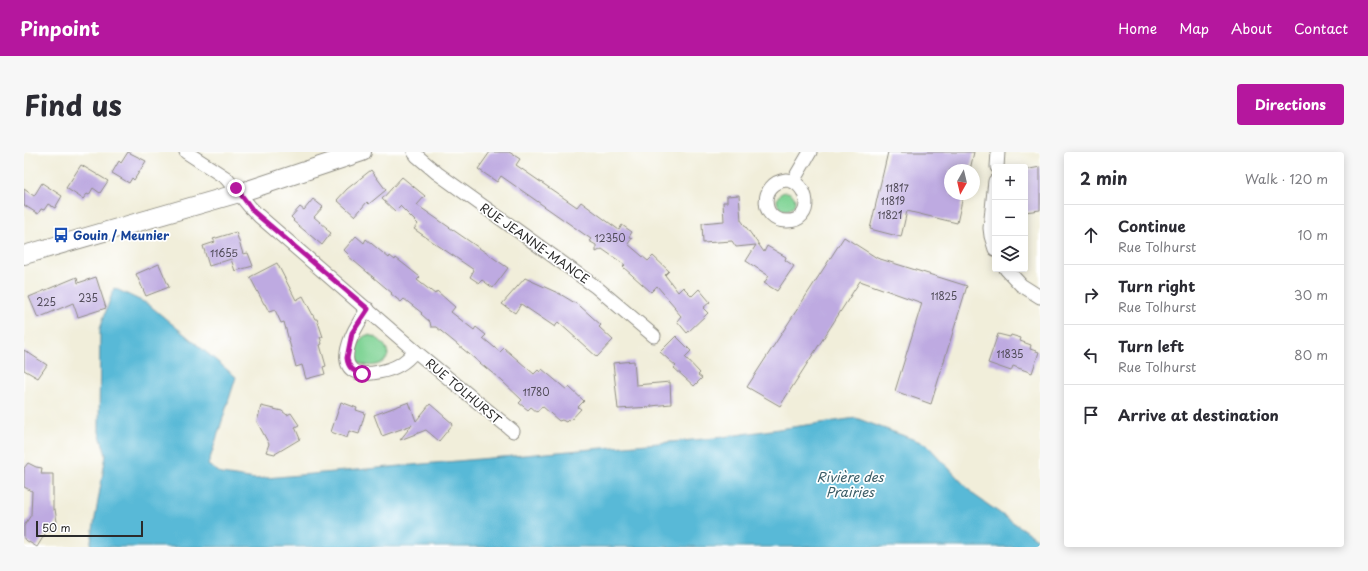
<!DOCTYPE html>
<meta charset="utf-8">
<style>
body{margin:0;font-family:"Playpen Sans",sans-serif;background:#f7f7f7;color:#2b2b33}
.controls{position:absolute;right:12px;top:12px;display:grid;overflow:hidden;border-radius:4px;box-shadow:0 2px 10px #0003}
.controls button{width:36px;height:36px;display:grid;place-items:center;padding:0;border:0;border-bottom:1px solid #e1e1e2;background:#fff;color:#2b2b33;font:20px sans-serif}
.compass{position:absolute;left:920px;top:12px;width:36px;height:36px;border-radius:50%;background:#fff;box-shadow:0 2px 10px #0003;rotate:188deg}
.scale{position:absolute;left:12px;bottom:10px;width:107px;box-sizing:border-box;padding-left:4px;border:2px solid #2b2b2b;border-top:0;font-size:11px;line-height:14px;white-space:nowrap;color:#2b2b2b;-webkit-text-stroke:3px #fff;paint-order:stroke}
.stop{position:absolute;width:12px;height:12px;margin:-9px;border:3px solid #b5179e;border-radius:50%;background:#fff}
.stop.end{background:#b5179e;border-color:#fff;box-shadow:0 1px 4px #0008}
.list{margin:0;padding:0;list-style:none}
h2{display:flex;justify-content:space-between;align-items:center;height:52px;margin:0;padding:0 16px;font-size:17px}
h2 small{font-size:13px;font-weight:400;color:#7c7c81}
.list li{display:grid;grid-template-columns:26px 1fr auto;gap:12px;align-items:center;box-sizing:border-box;height:60px;padding:0 16px;border-top:1px solid #e1e1e2}
.list b{display:block;font-size:15px;white-space:nowrap}
.list p{margin:0;font-size:13px;white-space:nowrap;color:#7c7c81}
.list em{font-size:13px;font-style:normal;color:#7c7c81}
.icon{flex:none;width:22px;height:22px;fill:none;stroke:currentColor;stroke-width:2;stroke-linecap:round;stroke-linejoin:round}
.map{position:relative;flex:none;width:1016px;height:395px;overflow:hidden;border-radius:4px}
header{display:flex;align-items:center;gap:24px;box-sizing:border-box;height:56px;padding:0 20px;background:#b5179e;color:#fff}
header strong{font-size:19px}
nav{display:flex;gap:22px;margin-inline-start:auto;font-size:14px}
.intro{display:flex;align-items:center;justify-content:space-between;box-sizing:border-box;height:96px;padding:0 24px}
h1{margin:0;font-size:28px}
.button{padding:10px 18px;border-radius:4px;background:#b5179e;color:#fff;font-size:14px;font-weight:700}
main{display:flex;gap:24px;padding:0 24px}
aside{flex:1;background:#fff;border-radius:4px;box-shadow:0 2px 10px #0003}
.map>svg:first-child{display:block}
.green{fill:#81d496;stroke:#568060}
.water{fill:#59b9d7;stroke:#427281}
.building{fill:#beaae1}
.lines{fill:none;stroke-linecap:round;stroke-linejoin:round}
.street-casing{stroke:#8e8c82;stroke-width:15}
.secondary-casing{stroke:#8e8c82;stroke-width:20}
.street{stroke:#fff;stroke-width:13}
.secondary{stroke:#fff;stroke-width:18}
.route{stroke:#b5179e;stroke-width:5}
.labels{text-anchor:middle;dominant-baseline:central;stroke-width:3.5;stroke-linejoin:round;paint-order:stroke}
.number-label{font-size:10px;fill:#504b58}
.transit-label{font-size:12px;font-weight:bold;fill:#164399;stroke:#fff;text-anchor:start}
.street-label{font-size:12px;fill:#2b2b2b;stroke:#fff}
.water-label{font-size:13px;font-style:italic;fill:#3b5d67;stroke:#fff}
</style>
<header>
<strong>Pinpoint</strong>
<nav><a>Home</a><a>Map</a><a>About</a><a>Contact</a></nav>
</header>
<div class="intro"><h1>Find us</h1><a class="button">Directions</a></div>
<main>
<div class="map">
<svg width="1016" height="395" viewBox="0 0 1016 395">
<rect width="100%" height="100%" fill="#fff"/>
<filter id="ink" filterUnits="userSpaceOnUse"><feTurbulence type="fractalNoise" baseFrequency=".025" numOctaves="2"/><feDisplacementMap in="SourceGraphic" scale="8" xChannelSelector="R" yChannelSelector="G"/><feConvolveMatrix kernelMatrix="1 2 1 2 8 2 1 2 1" color-interpolation-filters="sRGB"/></filter>
<filter id="wash" filterUnits="userSpaceOnUse"><feTurbulence type="fractalNoise" baseFrequency=".012" numOctaves="4" result="noise"/><feDisplacementMap in="SourceGraphic" scale="16" xChannelSelector="R" yChannelSelector="G"/><feGaussianBlur stdDeviation="0.9" result="paint"/><feColorMatrix in="noise" values="0 0 0 0 0 0 0 0 0 0 0 0 0 0 0 0 0 1.4 0 .05"/><feComposite in="paint" operator="in"/></filter>
<g filter="url(#wash)">
<rect width="100%" height="100%" fill="#f1eeda"/>
<g class="green">
<circle cx="762" cy="49" r="9"/>
<path d="M343 183C352 183 364 193 364 203 360 214 345 216 335 211 331 201 332 187 343 183Z"/>
</g>
<path class="water" d="M90 136 124 152 212 225 184 313 198 322 231 327 691 286 832 266 902 292 950 343 1016 389V395H66L82 303 75 280 76 176Z"/>
<g id="blocks">
<g class="building">
<path d="M104 0 122 9 110 28 108 26 105 31 88 21 95 9 97 11Z"/>
<path d="M466 0H485L496 7 492 13 553 55 557 50 595 78 598 73 608 80 605 85 608 86 604 92 624 109 629 104 645 119 641 123 654 140 659 135 668 144 675 137 686 150 679 156 684 161 663 181 653 169 657 164 650 156 651 155 633 134 627 140 599 115 601 113 578 97 572 100V93L565 89 567 87 477 24 473 30 454 17Z"/>
<path d="M864 0H950L946 18H926V42L939 44 933 71 883 59 877 85 846 77Z"/>
<path d="M57 13 84 29 76 41 69 36 65 43 63 42 59 47 42 36Z"/>
<path d="M1016 15V58L1001 60V18Z"/>
<path d="M347 18 362 38 345 52 343 50 331 64 313 48 323 37Z"/>
<path d="M378 25 401 44 393 53 484 116 469 136 458 128 455 131 446 125 450 118 390 77 394 72 376 54 371 59 358 47Z"/>
<path d="M18 31 38 44 31 56 24 52 20 58 17 57 14 62 0 53V37L10 44Z"/>
<path d="M715 43 717 68 740 100 743 94 762 105 761 108 770 114 753 139 740 131 745 124 722 109 732 93 712 95 708 89 679 91 678 71 700 69 699 50H703V44Z"/>
<path d="M289 47 299 55 290 65 303 76 302 77 307 81 298 93 269 69 270 68 267 65 276 55 280 58Z"/>
<path d="M212 80 219 102 224 101 229 114 211 119 207 107 185 114 179 94 191 90 189 87Z"/>
<path d="M332 84 340 91 342 87 365 106 366 104 371 108 372 106 396 125 393 128 411 142 413 139 423 148 431 155 427 160 450 178 452 175 462 183 459 186 476 200 480 196 510 222 514 218 516 220 518 217 543 238 545 235 560 249 554 255 557 257 546 269 544 268 542 270 538 268 535 269 518 254 513 260 507 255 504 258 495 251 498 248 478 229 412 175H407L406 170 397 162 398 161 380 147 377 150 367 142 368 141 324 104 325 103 320 98Z"/>
<path d="M820 85 853 106 943 134 907 252 871 239 898 151 836 129 756 254 723 235Z"/>
<path d="M253 111 272 148 279 144 291 167H293L299 185H296L298 192 296 193 302 214 299 215 301 222 282 227 278 213 272 215 260 170 257 171 251 158 245 160 241 152H240L226 125Z"/>
<path d="M135 112 145 135 122 144 112 122Z"/>
<path d="M53 125 54 131 72 125 82 156 54 165 49 151 14 166 5 145Z"/>
<path d="M501 126 536 142 556 154 577 173 575 175 589 188 573 205 534 170 531 175 497 152 491 161 478 152Z"/>
<path d="M974 182 986 185 987 183 997 186 996 189 1007 193 1006 197 1015 200 1008 221 989 214 987 219 964 211Z"/>
<path d="M652 184 667 199 661 205 676 221 674 223 678 226 670 234 650 216 652 214 636 200Z"/>
<path d="M0 198 23 213 14 226 0 218Z"/>
<path d="M610 209 612 233 646 230 647 252 627 254V255L594 257 589 211Z"/>
<path d="M317 250 333 256 332 258 341 261 335 282 325 279 323 286 307 280Z"/>
<path d="M385 250 392 269 406 252 429 272 415 289 402 278 376 288 388 273 358 284 350 263Z"/>
<path d="M237 254 258 259 263 263 267 261 275 273 271 275 276 287 251 302 242 300 245 292 233 270Z"/>
<path d="M4 311 12 315 18 316 17 322H29V358L31 357 33 370 26 379 24 377 13 395 0 387V374L7 363 8 339 0 335V316Z"/>
</g>
</g>
</g>
<g filter="url(#ink)">
<use href="#blocks" fill-opacity="0" stroke="#8e8c82" stroke-width="1"/>
<g class="lines">
<defs>
<g id="street">
<path d="M162 0 202 26 226 55 235 64 391 199 489 279"/>
<path d="M390 0 393 4 413 21 572 135 630 184"/>
<path d="M973 15 974 0"/>
<path d="M762 28C785 29 792 70 762 69 736 69 735 31 762 28Z"/>
<path d="M769 29 786 0"/>
<path d="M971 29 966 76 967 84 971 97"/>
<path d="M982 117 997 133 1016 145"/>
<path d="M344 157C326 180 302 231 355 220 371 217 381 211 391 199"/>
</g>
<path id="secondary" d="M0 103 215 41 338 0"/>
</defs>
<use href="#street" class="street-casing"/>
<use href="#secondary" class="secondary-casing"/>
<use href="#street" class="street"/>
<use href="#secondary" class="secondary"/>
</g>
</g>
<g class="lines" filter="url(#ink)">
<path class="route" d="M212 36 230 60 344 157 328 181 323 206C324 215 329 220 338 222"/>
</g>
<defs>
<symbol id="bus-bare" viewBox="-9 -9 18 18"><path d="M-5-6H5V4H4V6H2V4H-2V6H-4V4H-5ZM-3.5-4V0h7V-4ZM-3.5 1.2v1.5H-2V1.2ZM2 1.2v1.5H3.5V1.2Z" fill="#1a4fb4" stroke="#fff" stroke-width="2.5" paint-order="stroke"/></symbol>
</defs>
<g fill-rule="evenodd">
<use href="#bus-bare" x="26" y="72" width="22" height="22"/>
</g>
<g class="labels">
<g class="number-label">
<text x="873" y="35">11817</text>
<text x="869" y="48">11819</text>
<text x="866" y="62">11821</text>
<text x="586" y="85">12350</text>
<text x="200" y="100">11655</text>
<text x="920" y="143">11825</text>
<text x="64" y="145">235</text>
<text x="22" y="149">225</text>
<text x="986" y="201">11835</text>
<text x="512" y="239">11780</text>
</g>
<g class="transit-label">
<text x="49" y="83">Gouin / Meunier</text>
</g>
<g class="street-label">
<text transform="translate(511 91) rotate(35)">RUE JEANNE-MANCE</text>
<text transform="translate(440 239) rotate(40)">RUE TOLHURST</text>
</g>
<g class="water-label">
<text x="826" y="324">Rivière des<tspan x="826" dy="15">Prairies</tspan></text>
</g>
</g>
</svg>
<div class="controls">
<button>+</button>
<button>−</button>
<button><svg class="icon" aria-label="layers" viewBox="0 0 24 24"><path d="M12 4l9 5-9 5-9-5zM3 14l9 5 9-5"/></svg></button>
</div>
<svg class="compass" viewBox="-18 -18 36 36"><path d="M0-13l5 13h-10z" fill="#e53935"/><path d="M0 13l5-13h-10z" fill="#7c7c81"/></svg>
<div class="scale">50 m</div>
<div class="stop" style="left:338px;top:222px"></div>
<div class="stop end" style="left:212px;top:36px"></div>
</div>
<aside>
<h2>2 min<small>Walk · 120 m</small></h2>
<ul class="list">
<li><svg class="icon" aria-label="ahead" viewBox="0 0 24 24"><path d="M12 20V5M6 11l6-6 6 6"/></svg><div><b>Continue</b><p>Rue Tolhurst</p></div><em>10 m</em></li>
<li><svg class="icon" aria-label="right" viewBox="0 0 24 24"><path d="M7 20v-9h11M14 6l5 5-5 5"/></svg><div><b>Turn right</b><p>Rue Tolhurst</p></div><em>30 m</em></li>
<li><svg class="icon" aria-label="left" viewBox="0 0 24 24"><path d="M17 20v-9H6M10 6l-5 5 5 5"/></svg><div><b>Turn left</b><p>Rue Tolhurst</p></div><em>80 m</em></li>
<li><svg class="icon" aria-label="arrive" viewBox="0 0 24 24"><path d="M6 21V4h12l-3 4 3 4H6"/></svg><div><b>Arrive at destination</b></div></li>
</ul>
</aside>
</main>
